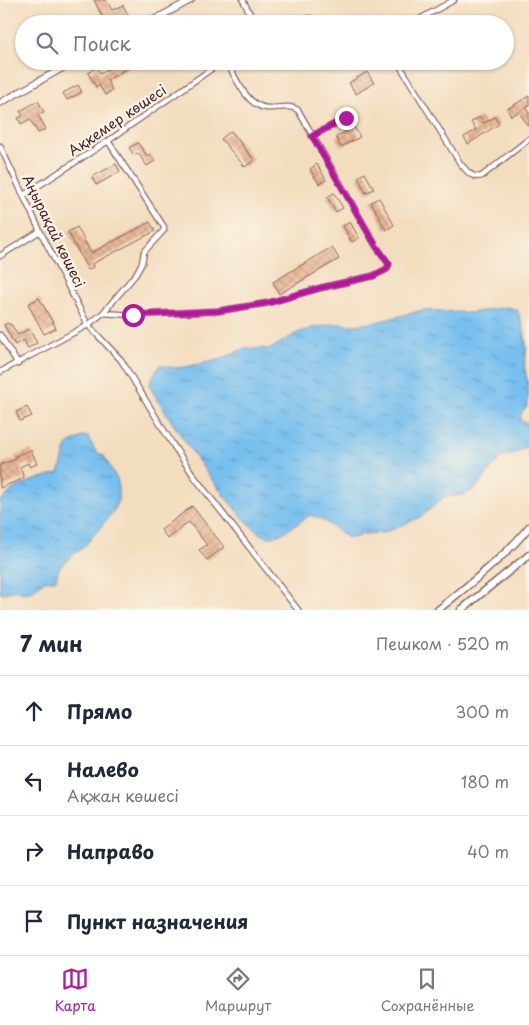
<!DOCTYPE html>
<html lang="ru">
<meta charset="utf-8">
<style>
body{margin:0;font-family:"Playpen Sans",sans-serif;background:#f2f2f3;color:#1f2937}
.stop{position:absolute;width:15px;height:15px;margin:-11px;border:4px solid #b5179e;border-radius:50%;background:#fff}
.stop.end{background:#b5179e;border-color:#fff;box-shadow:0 1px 5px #0008}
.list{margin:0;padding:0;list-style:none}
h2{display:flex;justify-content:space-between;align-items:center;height:65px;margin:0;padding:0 20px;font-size:21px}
h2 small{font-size:16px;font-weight:400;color:#747a83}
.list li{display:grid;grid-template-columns:32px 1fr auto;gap:15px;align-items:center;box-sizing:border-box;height:70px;padding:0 20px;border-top:1px solid #e0e1e3}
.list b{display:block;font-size:19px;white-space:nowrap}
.list p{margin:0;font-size:16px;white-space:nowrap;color:#747a83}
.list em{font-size:16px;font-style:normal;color:#747a83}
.icon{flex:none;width:28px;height:28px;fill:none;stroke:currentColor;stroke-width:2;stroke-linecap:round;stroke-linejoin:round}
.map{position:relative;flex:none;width:529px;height:610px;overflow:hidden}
.search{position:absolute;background:#fff;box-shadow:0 1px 4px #0004;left:15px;right:15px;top:15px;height:55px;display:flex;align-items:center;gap:12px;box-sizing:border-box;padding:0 18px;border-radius:28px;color:#747a83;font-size:19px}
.sheet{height:345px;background:#fff}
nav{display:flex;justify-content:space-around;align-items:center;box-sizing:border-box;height:70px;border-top:1px solid #e0e1e3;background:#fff;font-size:14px;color:#747a83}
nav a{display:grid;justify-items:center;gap:2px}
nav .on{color:#b5179e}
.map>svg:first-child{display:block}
.water{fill:url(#water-ripples);stroke:#606f8d}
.building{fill:url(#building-cross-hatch)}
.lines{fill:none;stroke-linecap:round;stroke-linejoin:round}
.minor-casing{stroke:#85625f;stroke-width:7}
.tertiary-casing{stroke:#85625f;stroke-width:8}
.secondary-casing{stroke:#85625f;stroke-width:9}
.minor{stroke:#fff;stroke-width:4.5}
.tertiary{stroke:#fff;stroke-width:5.5}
.secondary{stroke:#fff;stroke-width:6}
.route{stroke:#b5179e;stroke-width:6}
.labels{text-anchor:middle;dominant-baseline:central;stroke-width:4.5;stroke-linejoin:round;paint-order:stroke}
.street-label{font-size:14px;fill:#4a1f2b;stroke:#fcf5e5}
</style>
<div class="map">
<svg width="529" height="610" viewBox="0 0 529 610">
<defs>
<pattern id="water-ripples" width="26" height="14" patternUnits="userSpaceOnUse" patternTransform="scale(1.25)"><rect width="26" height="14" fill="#76bfef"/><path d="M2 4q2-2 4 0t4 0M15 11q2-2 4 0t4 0" fill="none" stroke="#639bc2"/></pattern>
<pattern id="building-cross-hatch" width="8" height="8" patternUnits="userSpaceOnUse" patternTransform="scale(1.25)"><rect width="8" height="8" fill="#e8b795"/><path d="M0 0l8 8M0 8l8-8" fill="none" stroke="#c89d81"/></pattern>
</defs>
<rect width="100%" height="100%" fill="#fcf5e5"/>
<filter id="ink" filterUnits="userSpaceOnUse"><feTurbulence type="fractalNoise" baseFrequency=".02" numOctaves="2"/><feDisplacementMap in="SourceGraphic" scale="10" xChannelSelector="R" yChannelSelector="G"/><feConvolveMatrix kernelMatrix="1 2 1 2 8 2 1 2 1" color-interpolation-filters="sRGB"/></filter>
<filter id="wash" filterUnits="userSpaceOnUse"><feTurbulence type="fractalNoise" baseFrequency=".0096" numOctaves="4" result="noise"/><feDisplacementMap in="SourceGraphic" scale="20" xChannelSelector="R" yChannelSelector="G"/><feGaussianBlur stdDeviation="1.12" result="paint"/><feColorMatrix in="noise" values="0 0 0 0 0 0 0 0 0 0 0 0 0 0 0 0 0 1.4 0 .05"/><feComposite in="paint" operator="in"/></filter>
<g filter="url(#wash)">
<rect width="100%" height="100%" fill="#f3ddbf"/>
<g class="water">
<path d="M507 307 517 309C524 327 529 347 524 365 528 381 529 392 527 407 522 411 520 414 520 420L528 423 529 441 526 447 514 454 500 458 475 489 463 495 444 497 422 516 400 526 382 533 364 534 353 538 346 537 322 519 310 515C300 521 281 537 270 537 244 537 165 412 150 387L151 379 160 365 175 368 186 367 222 359 245 348 270 349 297 333 312 328 335 324 357 325 377 322 423 310 469 313Z"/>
<path d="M83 436 88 437 96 452 104 456 118 481V500L113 512 84 547 73 555 59 568 56 579C52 581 49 580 44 581 38 584 37 588 32 591 25 595 18 590 12 591 8 592 5 593 0 593V501C6 498 8 494 12 490 25 482 44 477 59 473 62 466 64 450 68 445 72 441 78 440 83 436Z"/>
</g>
<g id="blocks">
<g class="building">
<path d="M94 0H106L112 10 123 5 128 15 113 24H106Z"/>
<path d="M122 61H128L131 66 107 80 112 90 105 95 99 85 96 87 88 73 97 67 100 74Z"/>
<path d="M367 72 374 83 356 94 349 83Z"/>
<path d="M78 85 82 92 67 100 63 93Z"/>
<path d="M529 96V106L526 108 529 113V127L519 112 511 116 507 109Z"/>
<path d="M38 101 44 112 38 115 46 129 38 133 30 119 21 124 18 118 23 116 20 111Z"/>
<path d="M480 117 484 123 495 117 499 124 468 144 464 137 476 130 471 122Z"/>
<path d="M354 127 360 137 341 147 336 137Z"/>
<path d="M231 131 254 160 245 167 221 139Z"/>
<path d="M138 143 147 156 150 154 155 161 147 166 138 153 134 155 129 148Z"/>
<path d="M116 164 120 172 96 185 92 177Z"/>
<path d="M317 164 326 180 319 184 310 169Z"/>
<path d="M365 173 374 189 366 193 358 177Z"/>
<path d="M334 193 343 208 336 212 327 197Z"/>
<path d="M379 198 394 225 386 230 371 202Z"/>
<path d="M150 222 155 231 92 264 93 267 88 270 68 232 77 227 91 253Z"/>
<path d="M350 222 359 238 352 242 343 226Z"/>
<path d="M332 247 339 259 279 294 273 282Z"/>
<path d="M39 298 56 328 44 334 28 304Z"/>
<path d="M8 323 10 325 11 324 18 335 29 329 37 343 28 348 24 340 15 345 4 325Z"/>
<path d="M27 407 32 416 20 421 16 412Z"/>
<path d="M31 450 37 464 30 467 28 463 20 467 24 478 0 488V465L16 459 15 456Z"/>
<path d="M192 506 224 547 207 560 199 550 207 545 189 522 168 539 161 530Z"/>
</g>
</g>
</g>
<g filter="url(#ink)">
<use href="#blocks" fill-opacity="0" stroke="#85625f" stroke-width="1"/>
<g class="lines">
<defs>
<g id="minor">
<path d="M243 0 255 24"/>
<path d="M292 24C304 18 312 15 323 24"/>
<path d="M411 24 454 0"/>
<path d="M397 61 460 163C467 171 472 179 482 176L529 139"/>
<path d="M312 136 346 118"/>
<path d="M0 146 40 231 88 325 121 360 173 445 196 479 298 610"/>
<path d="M24 195 108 141 223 61"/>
<path d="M0 256 40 231"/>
<path d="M103 313 136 274 142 263 144 252 164 230V227L108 141"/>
<path d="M0 335 18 364"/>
<path d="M0 372 88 325 103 313 133 315 218 311 268 303 320 288 373 276 387 269 389 264 376 246 298 110C288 104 278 109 267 108 246 106 236 77 226 61"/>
</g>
<g id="tertiary">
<path d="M146 24 191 0"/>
<path d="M0 103 75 61"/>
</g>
<g id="secondary">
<path d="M438 610C469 584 503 559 529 527"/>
<path d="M461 610 529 555"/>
</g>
</defs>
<use href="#minor" class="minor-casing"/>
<use href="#tertiary" class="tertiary-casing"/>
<use href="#secondary" class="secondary-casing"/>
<use href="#minor" class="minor"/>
<use href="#tertiary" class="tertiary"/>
<use href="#secondary" class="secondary"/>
</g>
</g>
<g class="lines" filter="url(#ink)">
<path class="route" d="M133 315 218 311 268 303 320 288 373 276 387 269 389 264 376 246 312 136 346 118"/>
</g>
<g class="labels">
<g class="street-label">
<text transform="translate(117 120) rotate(-34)">Ақкемер көшесі</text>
<text transform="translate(54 231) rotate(64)">Аңырақай көшесі</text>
</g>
</g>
</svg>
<div class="stop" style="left:133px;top:315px"></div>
<div class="stop end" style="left:346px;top:118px"></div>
<div class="search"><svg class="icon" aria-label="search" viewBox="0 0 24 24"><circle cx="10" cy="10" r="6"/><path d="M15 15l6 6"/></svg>Поиск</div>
</div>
<section class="sheet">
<h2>7 мин<small>Пешком · 520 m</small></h2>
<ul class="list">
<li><svg class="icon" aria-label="ahead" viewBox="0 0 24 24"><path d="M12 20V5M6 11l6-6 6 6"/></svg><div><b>Прямо</b></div><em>300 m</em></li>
<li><svg class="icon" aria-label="left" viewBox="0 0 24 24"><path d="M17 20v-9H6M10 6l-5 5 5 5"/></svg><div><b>Налево</b><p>Ақжан көшесі</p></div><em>180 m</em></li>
<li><svg class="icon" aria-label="right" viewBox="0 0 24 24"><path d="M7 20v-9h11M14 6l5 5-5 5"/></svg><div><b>Направо</b></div><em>40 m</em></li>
<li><svg class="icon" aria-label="arrive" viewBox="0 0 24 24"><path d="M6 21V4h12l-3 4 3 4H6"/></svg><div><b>Пункт назначения</b></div></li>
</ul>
</section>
<nav>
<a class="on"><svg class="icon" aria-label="map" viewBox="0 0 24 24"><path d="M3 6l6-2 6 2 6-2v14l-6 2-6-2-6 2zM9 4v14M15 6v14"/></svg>Карта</a>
<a><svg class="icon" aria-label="directions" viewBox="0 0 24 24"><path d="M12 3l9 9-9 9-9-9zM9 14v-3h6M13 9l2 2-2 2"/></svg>Маршрут</a>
<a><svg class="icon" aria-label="saved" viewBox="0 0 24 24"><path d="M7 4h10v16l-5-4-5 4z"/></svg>Сохранённые</a>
</nav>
